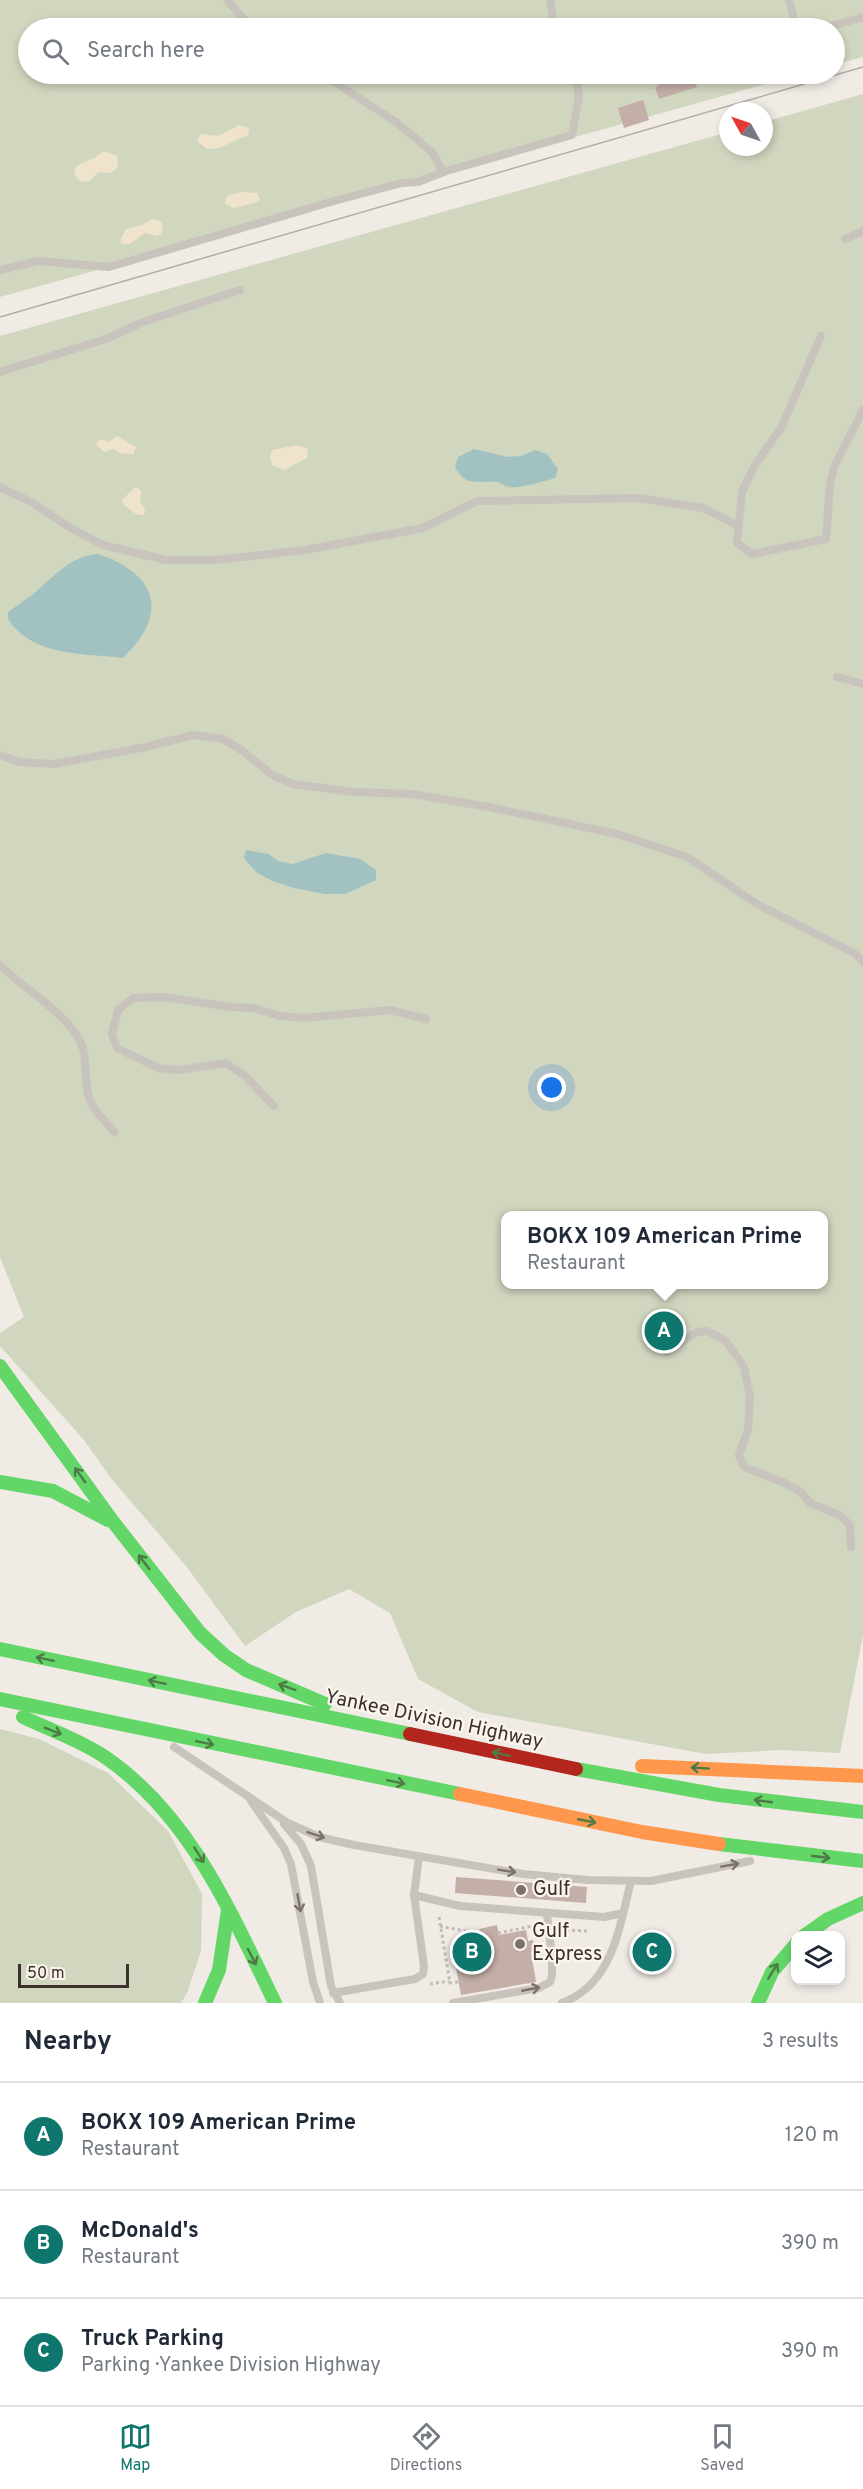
<!DOCTYPE html>
<meta charset="utf-8">
<style>
body{margin:0;font-family:Overpass,sans-serif;background:#f6f6f7;color:#1f2937}
.controls{position:absolute;right:18px;bottom:18px;display:grid;overflow:hidden;border-radius:12px;box-shadow:0 3px 9px #0003}
.controls button{width:54px;height:54px;display:grid;place-items:center;padding:0;border:0;border-bottom:2px solid #e0e1e3;background:#fff;color:#1f2937;font:30px sans-serif}
.compass{position:absolute;left:719px;top:102px;width:54px;height:54px;border-radius:50%;background:#fff;box-shadow:0 3px 9px #0003;rotate:310deg}
.scale{position:absolute;left:18px;bottom:15px;width:111px;box-sizing:border-box;padding-left:6px;border:3px solid #3b302b;border-top:0;font-size:16px;line-height:21px;white-space:nowrap;color:#3b302b;-webkit-text-stroke:4px #fbf5ee;paint-order:stroke}
.you{position:absolute;left:552px;top:1088px;width:21px;height:21px;margin:-15px;border:4px solid #fff;border-radius:50%;background:#1a73e8;box-shadow:0 0 0 9px #1a73e833}
.badge{display:grid;place-items:center;width:39px;height:39px;border-radius:50%;background:#0f766e;color:#fff;font-size:20px;font-weight:700}
.pin{position:absolute;translate:-50% -50%;border:3px solid #fff;box-shadow:0 2px 6px #0006}
.popup{position:absolute;left:501px;top:1211px;width:327px;height:78px;box-sizing:border-box;display:grid;place-content:center;border-radius:12px;background:#fff;filter:drop-shadow(0 2px 4px #0005);font-size:20px;white-space:nowrap;color:#747a83}
.popup b{font-size:22px;color:#1f2937}
.popup::after{content:'';position:absolute;left:50%;top:100%;margin-left:-12px;border:12px solid transparent;border-top-color:#fff}
.list{margin:0;padding:0;list-style:none}
h2{display:flex;justify-content:space-between;align-items:center;height:78px;margin:0;padding:0 24px;font-size:26px}
h2 small{font-size:20px;font-weight:400;color:#747a83}
.list li{display:grid;grid-template-columns:39px 1fr auto;gap:18px;align-items:center;box-sizing:border-box;height:108px;padding:0 24px;border-top:2px solid #e0e1e3}
.list b{display:block;font-size:22px;white-space:nowrap}
.list p{margin:0;font-size:20px;white-space:nowrap;color:#747a83}
.list em{font-size:20px;font-style:normal;color:#747a83}
.icon{flex:none;width:33px;height:33px;fill:none;stroke:currentColor;stroke-width:2;stroke-linecap:round;stroke-linejoin:round}
.map{position:relative;flex:none;width:863px;height:2003px;overflow:hidden}
.search{position:absolute;background:#fff;box-shadow:0 3px 9px #0003;left:18px;right:18px;top:18px;height:66px;display:flex;align-items:center;gap:15px;box-sizing:border-box;padding:0 21px;border-radius:33px;color:#747a83;font-size:22px}
.sheet{height:402px;background:#fff}
nav{display:flex;justify-content:space-around;align-items:center;box-sizing:border-box;height:84px;border-top:2px solid #e0e1e3;background:#fff;font-size:16px;color:#747a83}
nav a{display:grid;justify-items:center;gap:3px}
nav .on{color:#0f766e}
.map>svg:first-child{display:block}
.green{fill:#d1d6bf;fill-rule:evenodd}
.sand{fill:#efe3cc}
.water{fill:#a1c2c1}
.building{fill:#c3afa7}
.lines{fill:none;stroke-linecap:round;stroke-linejoin:round}
.path{stroke:#c2bbb6;stroke-width:3;stroke-dasharray:3 3;stroke-linecap:butt}
.lane{stroke:#c9c3be;stroke-width:8}
.fast{stroke:#63d668;stroke-width:14}
.slow{stroke:#ff974d;stroke-width:14}
.jam{stroke:#b3261e;stroke-width:14}
.tram{stroke:#b1aca8;stroke-width:1.5}
.oneway{stroke:#4d7b46}
.oneway2{stroke:#7b726d}
.poi-dot{fill:#7a716c;stroke:#fbf5ee;stroke-width:2}
.labels{text-anchor:middle;dominant-baseline:central;stroke-width:4.5;stroke-linejoin:round;paint-order:stroke}
.street-label{font-size:20px;fill:#3b302b;stroke:#fbf5ee}
.poi-label{font-size:20px;fill:#3b302b;stroke:#fbf5ee;text-anchor:start}
</style>
<div class="map">
<svg width="863" height="2003" viewBox="0 0 863 2003">
<rect width="100%" height="100%" fill="#f0ebe5"/>
<g class="green">
<path d="M0 0H863V57L835 64 834 28H28V74H802L0 297Z"/>
<path d="M863 94V1635L840 1753 781 1750 706 1754 478 1712 418 1679 390 1613 349 1589 296 1612 245 1646 186 1566 110 1477 84 1440 0 1346V1333L24 1317 0 1257V336L728 132V147H764V122ZM505 1216H823V1284H505Z"/>
<path d="M0 1729 39 1739 108 1773 168 1831 202 1894 201 1951 187 1993 181 2003H0Z"/>
</g>
<g class="sand">
<path d="M239 125 249 128 248 135 219 148 207 149 197 141 201 134 218 136Z"/>
<path d="M104 151 117 156 118 167 110 173 99 172 88 182 80 181C66 168 81 163 92 159 96 158 100 153 104 151Z"/>
<path d="M241 192 257 193 260 200 258 202 234 208 225 204 227 196Z"/>
<path d="M152 219 161 221 163 226 161 234 157 236 145 233 130 244H122L120 240 126 229 142 225Z"/>
<path d="M117 436 136 447 133 455 127 453 121 454 114 449 104 452 96 444 100 439 108 442Z"/>
<path d="M297 445 306 448 308 451 307 458 284 470 273 466 270 459 272 450Z"/>
<path d="M135 487 141 490 140 502 145 509 144 515C136 517 126 507 121 501Z"/>
</g>
<g class="water">
<path d="M474 449 508 457 521 456 535 450 547 454 558 469 555 478C546 481 516 489 509 487 504 486 501 482 496 482 476 480 467 488 455 467L458 457Z"/>
<path d="M98 554C157 574 170 613 123 658 83 653 33 657 8 619V612C15 607 21 603 28 598 51 581 67 556 98 554Z"/>
<path d="M246 850 269 854 278 861 293 864 326 853 360 859 376 870V880L345 894H325L294 888 272 881 256 872 244 858Z"/>
</g>
<g class="building">
<path d="M662 74H689L690 77 693 76 697 87 659 99 655 87 659 86 655 76Z"/>
<path d="M643 100 649 120 624 128 618 108Z"/>
<path d="M456 1877 587 1887 586 1903 455 1893Z"/>
<path d="M497 1925 499 1935 526 1930 528 1941 533 1940 535 1951 531 1952 536 1982 461 1995 452 1945 462 1936 480 1932 479 1929Z"/>
</g>
<g class="lines">
<g class="path">
<path d="M439 1917 450 1983 458 1982"/>
<path d="M440 1926 480 1934"/>
<path d="M560 1930 590 1931"/>
<path d="M498 1933 533 1926 537 1928"/>
<path d="M430 1984 449 1981"/>
</g>
<g class="lane">
<path d="M227 0 243 18 258 28"/>
<path d="M550 0 555 28"/>
<path d="M789 0 796 25 802 28"/>
<path d="M824 28 863 17"/>
<path d="M322 74 396 122 432 152 443 172 572 135 579 96 575 74"/>
<path d="M845 239 863 231"/>
<path d="M0 270 38 261 109 267 334 201 402 183 418 182 444 172"/>
<path d="M821 336 781 428 755 465 742 492 737 543 752 554 826 539 830 485 834 467 863 410"/>
<path d="M0 372 106 339 143 322 240 290"/>
<path d="M0 487 31 502 74 530 103 545 166 560H215L305 550 423 528 477 501 638 498 703 508 739 526"/>
<path d="M837 677 863 684"/>
<path d="M0 755 19 762 54 764 141 748 193 735 223 739 243 751 272 775 293 784 353 792 412 794 489 807 617 834 687 857 757 904 854 953 863 962"/>
<path d="M0 965C24 989 61 1009 79 1039 88 1055 84 1076 88 1094 91 1108 105 1121 114 1132"/>
<path d="M274 1106 245 1076 226 1063 179 1070 158 1068 117 1048 112 1034 118 1010 133 998 164 997 230 1007 254 1008 280 1016 304 1018 390 1010 426 1019"/>
<path d="M667 1352 697 1332 707 1331 725 1340 744 1367 750 1397 748 1429 739 1455 744 1467 785 1483 801 1492 810 1503 839 1515 850 1525 851 1547"/>
<path d="M174 1747 288 1823 319 1837 354 1845 523 1874 588 1880 651 1881 750 1861"/>
<path d="M251 1801 284 1848 291 1864 313 1982 320 2003"/>
<path d="M284 1824 301 1844 311 1866 331 1986 340 2003"/>
<path d="M414 1895 460 1906 604 1917 623 1913"/>
<path d="M333 1993 415 1979 423 1974 424 1966 414 1895 419 1857"/>
<path d="M453 2003 539 1988 550 1982C556 1972 548 1929 547 1913"/>
<path d="M562 2003C613 1984 619 1928 631 1881"/>
</g>
<g class="fast">
<path d="M0 1366 114 1523 200 1633 224 1655 246 1670 325 1704"/>
<path d="M0 1482 53 1491 108 1520"/>
<path d="M0 1649 410 1734"/>
<path d="M0 1699 460 1794"/>
<path d="M23 1717C50 1730 80 1740 105 1757 191 1816 231 1913 275 2003"/>
<path d="M576 1769 719 1795 863 1812"/>
<path d="M719 1844 863 1861"/>
<path d="M804 1936 828 1919 863 1903"/>
<path d="M205 2003 219 1970 228 1910"/>
<path d="M758 2003 772 1972 796 1944"/>
</g>
<g class="slow">
<path d="M642 1766 863 1776"/>
<path d="M460 1794 642 1832 719 1844"/>
</g>
<path class="jam" d="M410 1734 576 1769"/>
<path class="tram" d="M0 317 863 67"/>
</g>
<defs><path id="oneway-shaft" d="M-6 0H5M1.5-3L5.5 0L1.5 3" fill="none" stroke-width="1.6" stroke-linecap="round" stroke-linejoin="round" transform="scale(1.5)"/></defs>
<g class="oneway">
<use href="#oneway-shaft" transform="translate(80 1475) rotate(-126)"/>
<use href="#oneway-shaft" transform="translate(144 1562) rotate(-127)"/>
<use href="#oneway-shaft" transform="translate(45 1659) rotate(-168)"/>
<use href="#oneway-shaft" transform="translate(157 1682) rotate(-168)"/>
<use href="#oneway-shaft" transform="translate(287 1687) rotate(-160)"/>
<use href="#oneway-shaft" transform="translate(53 1731) rotate(22)"/>
<use href="#oneway-shaft" transform="translate(205 1743) rotate(12)"/>
<use href="#oneway-shaft" transform="translate(501 1754) rotate(-168)"/>
<use href="#oneway-shaft" transform="translate(700 1768) rotate(-176)"/>
<use href="#oneway-shaft" transform="translate(396 1782) rotate(12)"/>
<use href="#oneway-shaft" transform="translate(763 1801) rotate(-172)"/>
<use href="#oneway-shaft" transform="translate(587 1821) rotate(11)"/>
<use href="#oneway-shaft" transform="translate(199 1855) rotate(58)"/>
<use href="#oneway-shaft" transform="translate(821 1857) rotate(6)"/>
<use href="#oneway-shaft" transform="translate(252 1957) rotate(63)"/>
<use href="#oneway-shaft" transform="translate(773 1971) rotate(-58)"/>
</g>
<g class="oneway2">
<use href="#oneway-shaft" transform="translate(316 1835) rotate(19)"/>
<use href="#oneway-shaft" transform="translate(730 1865) rotate(-10)"/>
<use href="#oneway-shaft" transform="translate(507 1871) rotate(9)"/>
<use href="#oneway-shaft" transform="translate(299 1903) rotate(80)"/>
<use href="#oneway-shaft" transform="translate(531 1989) rotate(-11)"/>
</g>
<g class="poi-dot">
<circle cx="521" cy="1890" r="6"/>
<circle cx="520" cy="1944" r="6"/>
</g>
<g class="labels">
<g class="street-label">
<text transform="translate(434 1720) rotate(12)">Yankee Division Highway</text>
</g>
<g class="poi-label">
<text x="533" y="1890">Gulf</text>
<text x="532" y="1932">Gulf<tspan x="532" dy="23">Express</tspan></text>
</g>
</g>
</svg>
<div class="controls">
<button><svg class="icon" aria-label="layers" viewBox="0 0 24 24"><path d="M12 4l9 5-9 5-9-5zM3 14l9 5 9-5"/></svg></button>
</div>
<svg class="compass" viewBox="-18 -18 36 36"><path d="M0-13l5 13h-10z" fill="#e53935"/><path d="M0 13l5-13h-10z" fill="#747a83"/></svg>
<div class="scale">50 m</div>
<div class="you"></div>
<div class="pin badge" style="left:664px;top:1331px">A</div>
<div class="popup"><b>BOKX 109 American Prime</b>Restaurant</div>
<div class="pin badge" style="left:472px;top:1952px">B</div>
<div class="pin badge" style="left:652px;top:1952px">C</div>
<div class="search"><svg class="icon" aria-label="search" viewBox="0 0 24 24"><circle cx="10" cy="10" r="6"/><path d="M15 15l6 6"/></svg>Search here</div>
</div>
<section class="sheet">
<h2>Nearby<small>3 results</small></h2>
<ul class="list">
<li><span class="badge">A</span><div><b>BOKX 109 American Prime</b><p>Restaurant</p></div><em>120 m</em></li>
<li><span class="badge">B</span><div><b>McDonald's</b><p>Restaurant</p></div><em>390 m</em></li>
<li><span class="badge">C</span><div><b>Truck Parking</b><p>Parking · Yankee Division Highway</p></div><em>390 m</em></li>
</ul>
</section>
<nav>
<a class="on"><svg class="icon" aria-label="map" viewBox="0 0 24 24"><path d="M3 6l6-2 6 2 6-2v14l-6 2-6-2-6 2zM9 4v14M15 6v14"/></svg>Map</a>
<a><svg class="icon" aria-label="directions" viewBox="0 0 24 24"><path d="M12 3l9 9-9 9-9-9zM9 14v-3h6M13 9l2 2-2 2"/></svg>Directions</a>
<a><svg class="icon" aria-label="saved" viewBox="0 0 24 24"><path d="M7 4h10v16l-5-4-5 4z"/></svg>Saved</a>
</nav>
